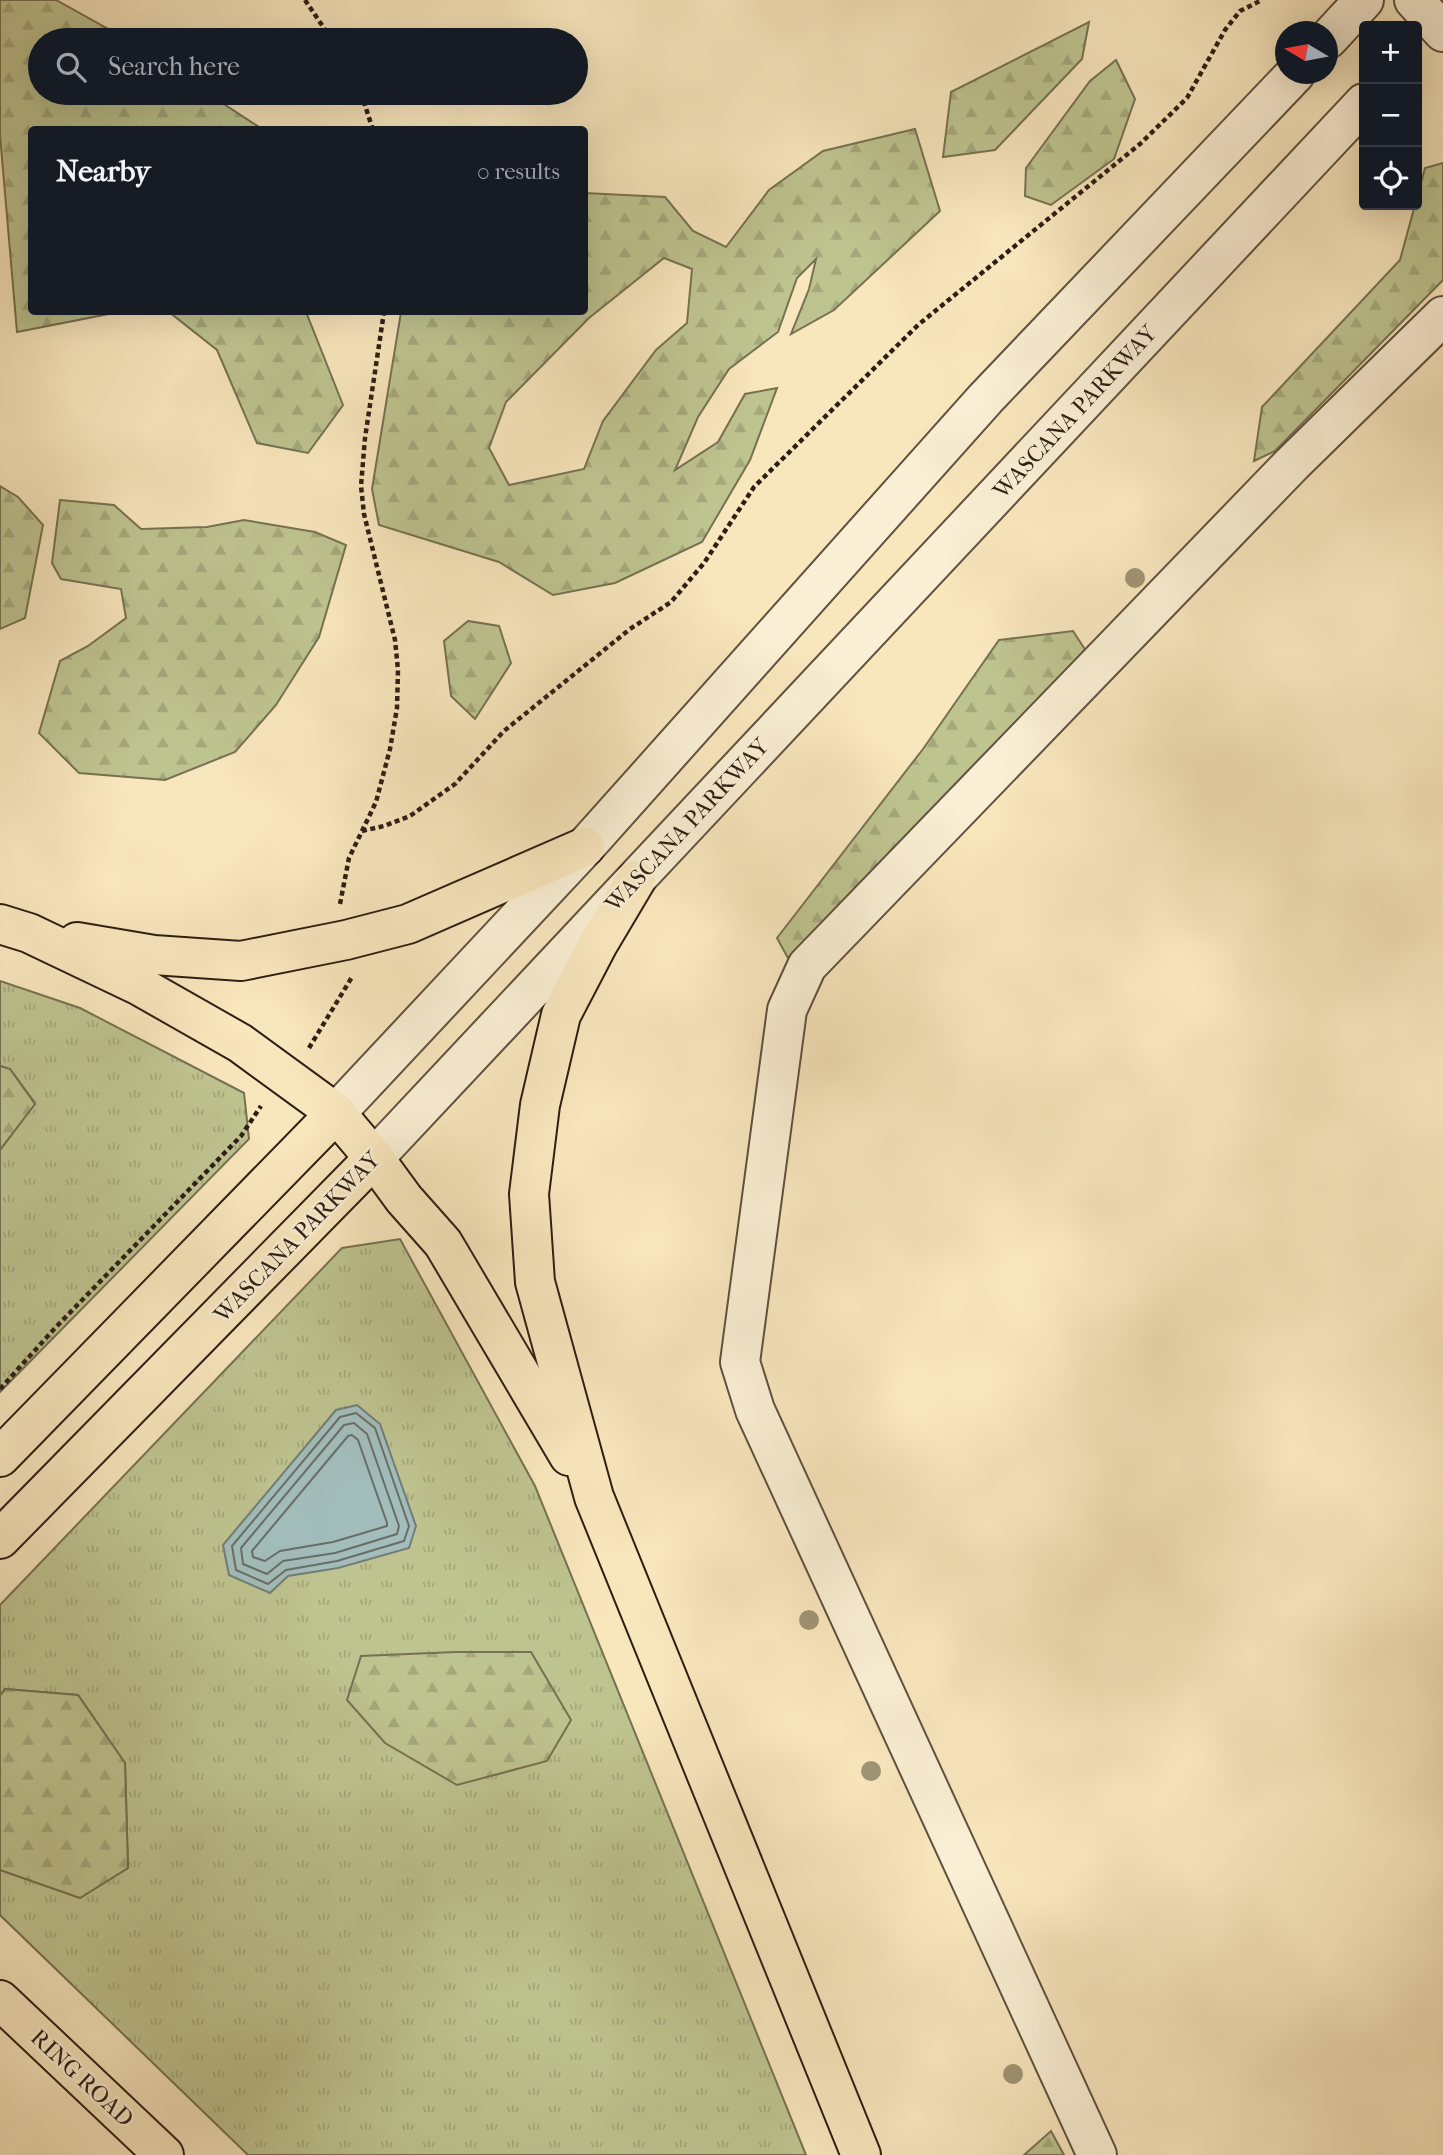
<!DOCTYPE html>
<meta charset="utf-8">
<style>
body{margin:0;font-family:"IM FELL French Canon",serif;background:#20242c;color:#f1f3f6}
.controls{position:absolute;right:21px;top:21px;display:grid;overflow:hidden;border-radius:7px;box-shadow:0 7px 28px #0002}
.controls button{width:63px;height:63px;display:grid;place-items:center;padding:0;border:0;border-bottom:2px solid #363941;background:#171b24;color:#f1f3f6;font:35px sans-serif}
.compass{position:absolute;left:1275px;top:21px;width:63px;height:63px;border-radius:50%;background:#171b24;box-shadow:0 7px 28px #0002;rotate:280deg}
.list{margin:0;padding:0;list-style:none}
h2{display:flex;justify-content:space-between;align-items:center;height:91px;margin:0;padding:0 28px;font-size:30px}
h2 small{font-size:23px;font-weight:400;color:#9ea1a6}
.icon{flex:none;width:38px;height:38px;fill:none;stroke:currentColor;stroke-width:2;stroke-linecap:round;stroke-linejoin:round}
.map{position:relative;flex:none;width:1443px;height:2155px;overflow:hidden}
.search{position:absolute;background:#171b24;box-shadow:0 7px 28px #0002;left:28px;top:28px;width:560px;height:77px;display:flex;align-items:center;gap:18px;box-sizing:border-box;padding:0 24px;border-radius:38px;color:#9ea1a6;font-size:26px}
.panel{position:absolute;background:#171b24;box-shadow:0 7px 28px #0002;left:28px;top:126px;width:560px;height:189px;border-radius:7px}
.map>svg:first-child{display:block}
.grass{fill:url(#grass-tufts);stroke:#767152;stroke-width:2}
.forest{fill:url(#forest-firs);stroke:#767152;stroke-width:2;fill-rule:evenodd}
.water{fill:#a2bdbb;stroke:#737d78;stroke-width:2}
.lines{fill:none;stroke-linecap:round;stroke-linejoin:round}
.shore{stroke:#686e67;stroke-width:2}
.minor-casing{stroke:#60503e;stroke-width:42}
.major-casing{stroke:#2d1e13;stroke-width:42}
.highway-casing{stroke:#2d1e13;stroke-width:42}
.path{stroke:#2d1e13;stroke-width:4.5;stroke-dasharray:5 3.5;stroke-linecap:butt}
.minor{stroke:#faefd4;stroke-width:38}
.major{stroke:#f8e6bd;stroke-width:38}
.highway{stroke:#f8e6bd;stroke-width:38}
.tree{fill:#a09474}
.labels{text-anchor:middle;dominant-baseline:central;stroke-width:5;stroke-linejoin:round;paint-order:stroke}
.street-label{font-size:23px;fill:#2d1e13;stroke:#faefd4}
</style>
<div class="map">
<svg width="1443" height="2155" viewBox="0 0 1443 2155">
<defs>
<pattern id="grass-tufts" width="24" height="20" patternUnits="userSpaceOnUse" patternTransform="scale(1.75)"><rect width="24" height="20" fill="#bec490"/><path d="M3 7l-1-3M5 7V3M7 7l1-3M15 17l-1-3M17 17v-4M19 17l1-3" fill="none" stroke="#a4a87b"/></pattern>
<pattern id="forest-firs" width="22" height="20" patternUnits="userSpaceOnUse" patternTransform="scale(1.75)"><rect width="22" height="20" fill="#bec490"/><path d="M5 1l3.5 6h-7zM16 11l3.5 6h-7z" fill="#a4a87b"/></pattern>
</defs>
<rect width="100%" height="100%" fill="#f8e6bd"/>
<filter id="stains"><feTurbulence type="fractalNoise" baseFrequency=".00286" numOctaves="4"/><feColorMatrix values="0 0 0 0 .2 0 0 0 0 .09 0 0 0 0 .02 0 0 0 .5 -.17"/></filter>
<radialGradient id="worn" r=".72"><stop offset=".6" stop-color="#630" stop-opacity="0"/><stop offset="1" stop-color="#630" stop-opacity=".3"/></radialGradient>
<g class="grass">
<path d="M0 981 80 1008 244 1093 249 1139 0 1392V1150L35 1103 10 1069 0 1066Z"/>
<path d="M400 1239 535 1486 806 2155H248L0 1915V1870L80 1898 128 1868 125 1763 78 1695 5 1689 0 1696V1605L342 1248Z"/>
</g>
<g class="forest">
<path d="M0 0H56L128 40H40V93H207L262 129 32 130V312H119L17 332 0 135Z"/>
<path d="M1089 22 1082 59 995 150 943 157 951 92Z"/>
<path d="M1116 60 1135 99 1114 159 1051 205 1025 196 1026 168 1090 81Z"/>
<path d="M915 129 940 211 834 310 791 334 809 289 816 259 797 278 778 332 729 369 698 417 675 470 718 442 745 394 777 388 750 460 702 542 615 583 553 595 499 562 379 525 372 489 401 312H584L585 193 665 197 693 231 726 247 769 190 823 151ZM664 258 692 269 687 323 656 350 603 421 584 469 509 485 489 448 506 402 589 318Z"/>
<path d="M1443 163V280L1275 451 1254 461 1262 407 1400 260 1425 168Z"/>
<path d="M169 312H306L343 405 308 453 257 443 217 350Z"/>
<path d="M0 486 18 497 43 525 25 618 0 629Z"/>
<path d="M60 500 114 505 141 529 207 527 244 520 315 532 346 545 319 637 276 705 235 752 165 780 79 773 39 733 60 661 88 646 126 618 121 589 61 579 52 563Z"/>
<path d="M468 621 499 626 511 663 475 719 451 696 444 641Z"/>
<path d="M1073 631 1088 654 788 958 777 938 923 749 999 640Z"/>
<path d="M0 1066 10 1069 35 1104 0 1150Z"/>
<path d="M456 1652H531L571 1720 547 1761 457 1785 385 1743 347 1700 361 1656Z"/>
<path d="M5 1689 78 1695 125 1763 128 1868 80 1898 0 1870V1696Z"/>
<path d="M1051 2131 1064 2155H1024Z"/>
</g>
<path class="water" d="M357 1405 380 1424 416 1526 409 1548 338 1568 288 1576 270 1593 229 1575 223 1545 336 1410Z"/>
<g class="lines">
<g class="shore">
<path d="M356 1413 375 1428 409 1526 404 1541 337 1561 286 1570 268 1584 236 1570 232 1546 340 1417Z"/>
<path d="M354 1423 367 1434 399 1526 397 1534 335 1553 283 1561 267 1574 243 1564 241 1548 344 1425Z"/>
<path d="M352 1435 358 1440 387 1523V1526L333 1542 280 1551 265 1561 253 1557 252 1551 348 1436Z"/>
</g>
<defs>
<g id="minor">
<path d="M1414 0 1443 32"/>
<path d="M1328 39 1364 0"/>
<path d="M336 1113 585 847 986 398 1295 74"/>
<path d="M374 1158 1364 103"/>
<path d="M1097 2155 755 1410 740 1362 787 1010 807 966 1292 464 1443 316"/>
</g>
<g id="major">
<path d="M0 1457 336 1113"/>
<path d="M0 1539 374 1158"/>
</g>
<g id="highway">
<path d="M636 880 598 944 561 1015 540 1105 529 1194 535 1282 594 1497 861 2155"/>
<path d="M0 924 29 933 138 985 240 1043 336 1113 374 1158 404 1199 443 1243 569 1456"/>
<path d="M77 942 154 955 241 961 346 940 408 924 585 847"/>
<path d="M0 2000 164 2155"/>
</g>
</defs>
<use href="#minor" class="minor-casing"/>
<use href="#major" class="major-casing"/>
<use href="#highway" class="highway-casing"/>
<g class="path">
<path d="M305 0 332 40"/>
<path d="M361 93 373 130"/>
<path d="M362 831 384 826 410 816 455 784 504 731 630 629 671 602 704 563 754 487 918 325 1140 144 1187 98 1225 30 1240 11 1262 0"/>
<path d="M340 904 349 858 376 802 390 749 397 708 398 670 395 640 364 514 361 486 365 438 384 312"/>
<path d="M309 1048 352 977"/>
<path d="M0 1389 56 1327 241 1136 261 1106"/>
</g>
<use href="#minor" class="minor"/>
<use href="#major" class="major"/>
<use href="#highway" class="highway"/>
</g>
<g class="tree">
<circle cx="1135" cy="578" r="10"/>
<circle cx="809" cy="1620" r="10"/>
<circle cx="871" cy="1771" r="10"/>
<circle cx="1013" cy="2074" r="10"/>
</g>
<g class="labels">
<g class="street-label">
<text transform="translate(1075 412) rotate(-47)">WASCANA PARKWAY</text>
<text transform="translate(687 825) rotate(-47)">WASCANA PARKWAY</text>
<text transform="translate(297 1237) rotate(-46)">WASCANA PARKWAY</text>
<text transform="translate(82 2078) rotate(43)">RING ROAD</text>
</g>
</g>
<rect width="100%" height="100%" filter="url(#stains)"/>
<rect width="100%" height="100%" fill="url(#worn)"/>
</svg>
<div class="controls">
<button>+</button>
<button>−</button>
<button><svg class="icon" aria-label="locate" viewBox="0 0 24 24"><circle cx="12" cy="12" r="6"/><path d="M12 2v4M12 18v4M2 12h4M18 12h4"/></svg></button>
</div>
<svg class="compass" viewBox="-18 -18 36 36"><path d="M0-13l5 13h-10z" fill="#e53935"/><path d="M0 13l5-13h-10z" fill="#9ea1a6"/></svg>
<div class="search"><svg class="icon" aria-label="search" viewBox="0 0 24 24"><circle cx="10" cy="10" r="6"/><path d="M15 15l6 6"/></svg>Search here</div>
<section class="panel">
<h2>Nearby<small>0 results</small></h2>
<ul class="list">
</ul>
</section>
</div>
